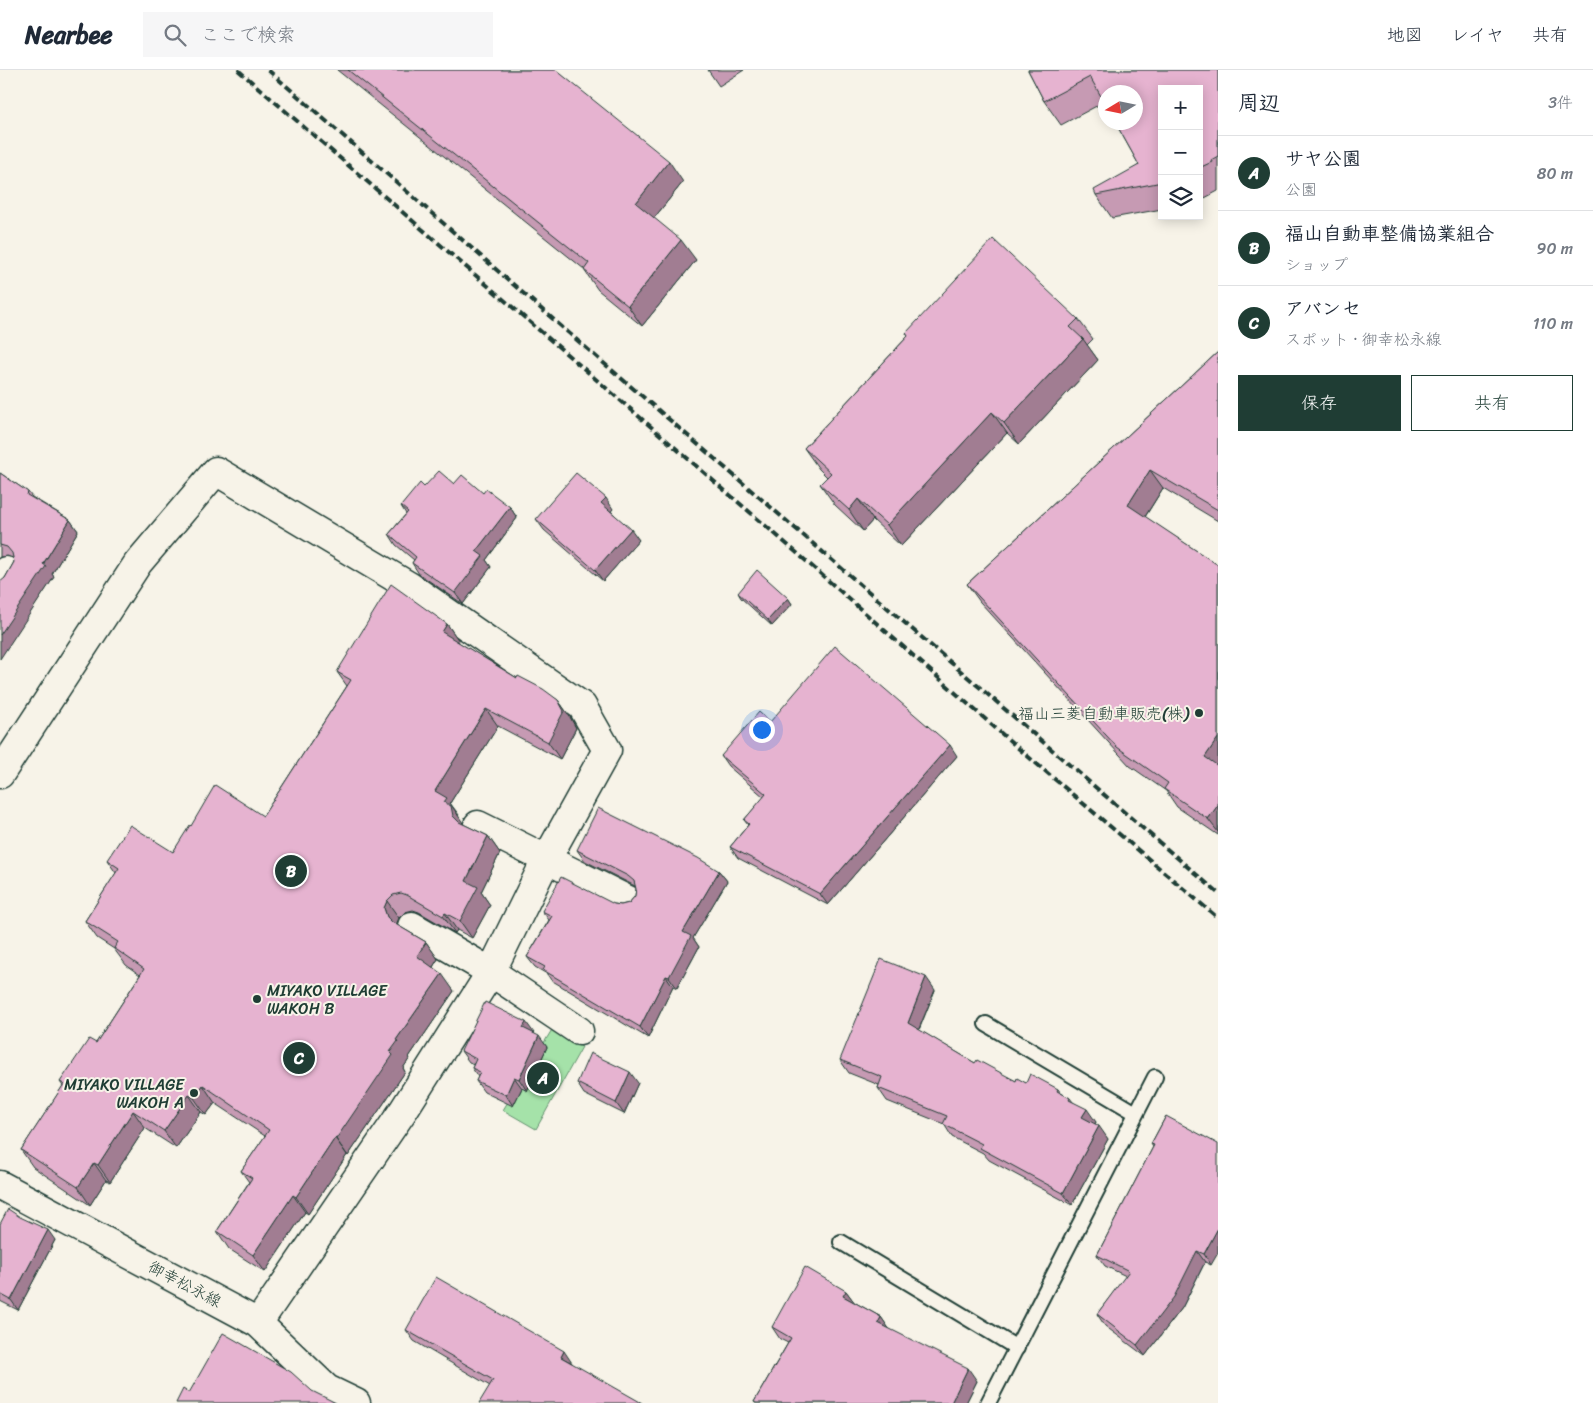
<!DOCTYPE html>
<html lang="ja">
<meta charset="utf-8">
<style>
body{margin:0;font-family:Sriracha,"Klee One",sans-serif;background:#f6f6f7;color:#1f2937}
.controls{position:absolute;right:15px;top:15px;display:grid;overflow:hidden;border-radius:0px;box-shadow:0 2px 12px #0003}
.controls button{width:45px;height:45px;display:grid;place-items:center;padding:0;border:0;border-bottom:1px solid #e0e1e3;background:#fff;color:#1f2937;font:25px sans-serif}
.compass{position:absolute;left:1098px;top:15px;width:45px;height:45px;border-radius:50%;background:#fff;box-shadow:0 2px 12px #0003;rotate:260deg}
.you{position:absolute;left:761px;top:659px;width:18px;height:18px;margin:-12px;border:4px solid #fff;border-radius:50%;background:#1a73e8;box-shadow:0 0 0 8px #1a73e833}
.badge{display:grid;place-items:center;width:32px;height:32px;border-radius:50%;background:#1f3d34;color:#fff;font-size:16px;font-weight:700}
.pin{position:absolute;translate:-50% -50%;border:2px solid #fff;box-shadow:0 1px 5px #0006}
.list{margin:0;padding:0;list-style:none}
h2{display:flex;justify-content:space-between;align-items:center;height:65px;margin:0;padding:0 20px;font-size:21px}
h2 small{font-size:16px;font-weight:400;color:#747a83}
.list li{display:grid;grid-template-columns:32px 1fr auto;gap:15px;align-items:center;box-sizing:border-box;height:75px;padding:0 20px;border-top:1px solid #e0e1e3}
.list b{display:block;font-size:19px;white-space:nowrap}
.list p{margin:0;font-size:16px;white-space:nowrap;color:#747a83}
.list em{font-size:16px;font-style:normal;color:#747a83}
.actions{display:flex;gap:10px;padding:15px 20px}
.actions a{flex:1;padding:11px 0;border:1px solid #1f3d34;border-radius:0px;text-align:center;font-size:18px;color:#1f3d34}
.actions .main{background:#1f3d34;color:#fff}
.icon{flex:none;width:28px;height:28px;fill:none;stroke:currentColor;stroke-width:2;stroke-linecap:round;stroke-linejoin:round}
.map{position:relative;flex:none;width:1218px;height:1333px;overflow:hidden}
header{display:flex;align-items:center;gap:30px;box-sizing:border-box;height:70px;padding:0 25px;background:#fff;border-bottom:1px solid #e0e1e3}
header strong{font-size:24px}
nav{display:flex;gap:28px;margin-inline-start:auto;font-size:18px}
.search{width:350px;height:45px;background:#f6f6f7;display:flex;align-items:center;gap:12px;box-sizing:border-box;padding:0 18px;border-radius:0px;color:#747a83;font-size:19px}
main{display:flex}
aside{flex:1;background:#fff}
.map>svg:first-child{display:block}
.green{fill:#a5e2a9;stroke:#62906e}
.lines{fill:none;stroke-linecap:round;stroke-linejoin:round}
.lane-casing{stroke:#1f3d34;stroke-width:18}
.street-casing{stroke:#1f3d34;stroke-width:31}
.secondary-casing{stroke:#1f3d34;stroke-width:31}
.lane{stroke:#f7f3e8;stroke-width:14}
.street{stroke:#f7f3e8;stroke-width:28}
.secondary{stroke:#f7f3e8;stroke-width:28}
.rail{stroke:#1f3d34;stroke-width:4;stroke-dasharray:8 4;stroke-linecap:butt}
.wall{fill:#c69ab3;stroke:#1f3d34}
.shaded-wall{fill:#a17d92;stroke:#1f3d34}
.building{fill:#e6b3d0;stroke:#1f3d34}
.poi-dot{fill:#1f3d34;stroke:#f7f3e8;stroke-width:2}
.labels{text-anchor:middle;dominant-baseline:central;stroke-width:4;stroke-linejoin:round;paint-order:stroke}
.poi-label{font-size:16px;fill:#1f3d34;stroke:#f7f3e8;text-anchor:end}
.street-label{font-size:16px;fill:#1f3d34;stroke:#f7f3e8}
</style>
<header>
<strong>Nearbee</strong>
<div class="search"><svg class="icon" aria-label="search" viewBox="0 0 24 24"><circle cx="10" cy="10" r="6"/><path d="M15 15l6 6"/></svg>ここで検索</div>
<nav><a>地図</a><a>レイヤ</a><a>共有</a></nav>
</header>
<main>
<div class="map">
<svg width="1218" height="1333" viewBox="0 0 1218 1333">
<rect width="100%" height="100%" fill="#f7f3e8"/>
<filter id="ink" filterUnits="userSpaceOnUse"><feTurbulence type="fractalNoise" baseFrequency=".02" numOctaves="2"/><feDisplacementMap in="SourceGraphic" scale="10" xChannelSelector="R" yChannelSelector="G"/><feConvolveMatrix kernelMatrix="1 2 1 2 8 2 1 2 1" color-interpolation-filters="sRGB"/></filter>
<g filter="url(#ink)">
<path class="green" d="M553 958 582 977 536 1059 503 1040Z"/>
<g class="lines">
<defs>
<g id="lane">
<path d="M986 954 1136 1043"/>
<path d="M841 1172 1017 1278"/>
<path d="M988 1333 1155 1007"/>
</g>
<g id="street">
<path d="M0 510 6 501"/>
<path d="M0 704 138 493 216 401 409 516 582 636 607 680 546 790 491 902 403 1041 258 1253"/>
<path d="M478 755 628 830"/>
<path d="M412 856 491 902 579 961"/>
</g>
<path id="secondary" d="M0 1115 258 1253 327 1319 356 1333"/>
</defs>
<use href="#lane" class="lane-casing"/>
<use href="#street" class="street-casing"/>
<use href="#secondary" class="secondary-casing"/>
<use href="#lane" class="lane"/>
<use href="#street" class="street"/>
<use href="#secondary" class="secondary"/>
<g class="rail">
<path d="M238 0 789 476 1018 678 1218 848"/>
<path d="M268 0 570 264 1218 823"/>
</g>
</g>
<g class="wall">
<path d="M337 0H556L683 112 654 148 696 190 642 256 598 220 584 200V199Z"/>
<path d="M708 0H744L719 16Z"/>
<path d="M1028 0H1218V121L1199 131V19H1162V139L1112 148 1096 125 1139 95 1104 32 1061 55 1044 31Z"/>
<path d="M1078 249 1093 269 1087 275 1098 290 1019 374 1007 363 901 476 873 450 863 461 835 435 820 414 827 407 819 399 804 378 908 266 906 263Z"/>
<path d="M1218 282V451L1163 418 1145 447 1218 495V765L1177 737 1166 721 1130 696 980 532 967 514Z"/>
<path d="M0 403 28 422 32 427 70 450 78 461 52 504 54 507 3 583 5 508 14 492 13 488 7 486 0 487Z"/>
<path d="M454 414 483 423 510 437 517 448 486 490 491 497 463 534 419 504 412 493 414 490 396 475 389 464 406 444 401 436 424 417Z"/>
<path d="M613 439 611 441 639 470 603 511 544 460 536 449Z"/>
<path d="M738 523 788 528 792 534 772 556 741 528Z"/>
<path d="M447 554 459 571 458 572 517 608 558 630 570 647 576 658 560 689 498 656 450 733 459 745 458 746 463 754 488 766 500 783 481 822 490 835 472 868 457 860 455 863 419 842 413 840 405 842 399 848 397 855 426 872 438 889 433 897 454 921 409 987 410 988 403 998 405 1002 348 1086 347 1085 308 1144 305 1142 265 1202 229 1179 217 1161 249 1112 241 1101 265 1066 215 1033 206 1045 201 1042 176 1078 145 1058 110 1112 106 1110 90 1135 33 1097 21 1080 63 1016 60 1012 96 973 140 905 126 895 114 879 97 868 85 851 116 803 107 790 173 782 191 756 263 746 347 616 337 602Z"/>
<path d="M770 652 957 686 828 835 738 788 730 777 748 755 744 750 764 727 728 696 721 686Z"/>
<path d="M577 780 719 801 727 811 693 868 699 877 677 918 673 916 648 968 551 910 547 904 535 897 527 887 549 850 542 841 614 834 621 835 629 833 635 826 636 819 635 816 585 791Z"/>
<path d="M935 920 919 960 975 993 1016 1011 1058 1019 1061 1023 1070 1028 1073 1032 1096 1052 1095 1054 1108 1069 1072 1135 989 1090 983 1083 952 1067 944 1054 887 1031 878 1018 879 1015 849 1003 840 990Z"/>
<path d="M534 963 547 977 527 1021 522 1018 513 1036 484 1022 476 1011 478 1007 472 998 474 994 469 992 461 981Z"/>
<path d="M577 1013H638L624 1044 584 1024Z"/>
<path d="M1166 1046 1211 1195 1205 1192 1182 1238 1145 1286 1105 1256 1097 1244 1126 1206 1105 1196 1097 1185 1153 1077 1151 1074Z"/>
<path d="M0 1154 55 1170 18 1240 0 1231Z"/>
<path d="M846 1221 854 1232 881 1247 889 1259 977 1311 966 1333H755L754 1332 788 1273 780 1269 772 1257Z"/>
<path d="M406 1260 572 1293 490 1316 414 1271Z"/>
</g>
<g class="shaded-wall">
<path d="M669 91 683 112 650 153 636 133Z"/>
<path d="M681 170 696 190 642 256 628 236Z"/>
<path d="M1083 269 1098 290 1019 374 1004 353Z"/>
<path d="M992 342 1007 363 901 476 887 455Z"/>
<path d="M1150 400 1163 418 1141 453 1128 435Z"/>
<path d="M606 428 613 439 609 444 601 433Z"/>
<path d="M858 429 873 450 863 461 849 440Z"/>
<path d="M510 437 517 448 486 490 491 497 463 534 455 523 476 481Z"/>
<path d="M70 450 78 461 52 504 54 507 0 589V565Z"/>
<path d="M631 459 639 470 603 511 595 500Z"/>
<path d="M788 528 792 534 772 556 768 550Z"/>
<path d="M447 554 459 571 454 579 442 562Z"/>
<path d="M558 630 570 647 576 658 560 689 548 672Z"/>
<path d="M486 639 498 656 450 733 463 753 465 763 435 721Z"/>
<path d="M1218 668V705L1205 687Z"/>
<path d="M950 675 957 686 828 835 820 824Z"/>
<path d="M1218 735V762L1208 749Z"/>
<path d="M488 766 500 783 481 822 490 835 472 868 460 851 466 811Z"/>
<path d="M719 801 727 811 693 868 699 877 677 918 669 907 683 862Z"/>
<path d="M387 831 399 848 396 855 399 864 387 847 384 838Z"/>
<path d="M445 843 457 860 455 863 443 846Z"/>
<path d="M426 872 438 889 429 903 417 886Z"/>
<path d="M442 904 454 921 409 987 410 988 403 998 405 1002 348 1086 336 1069 390 982 396 970Z"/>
<path d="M666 906 673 916 648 968 640 957Z"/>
<path d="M926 907 935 920 916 966 908 953Z"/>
<path d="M526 952 534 963 531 969 523 958Z"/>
<path d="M539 966 547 977 527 1021 519 1009Z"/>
<path d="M630 1002 638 1013 624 1044 616 1033Z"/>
<path d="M514 1007 522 1018 513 1036 506 1025Z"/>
<path d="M203 1015 215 1033 206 1045 194 1028Z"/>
<path d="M189 1025 201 1042 176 1078 164 1061Z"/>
<path d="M1087 1039 1096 1052 1091 1060 1082 1047Z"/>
<path d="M133 1041 145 1058 110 1112 98 1095Z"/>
<path d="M1099 1056 1108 1069 1072 1135 1063 1123Z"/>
<path d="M335 1068 347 1085 308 1144 296 1127Z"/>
<path d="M94 1093 106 1110 90 1135 78 1117Z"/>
<path d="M293 1125 305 1142 265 1202 253 1185Z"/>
<path d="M1218 1158V1183L1211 1195 1204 1184Z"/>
<path d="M48 1160 55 1170 18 1240 11 1230Z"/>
<path d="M1197 1181 1205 1192 1182 1238 1145 1286 1137 1275Z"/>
<path d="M846 1221 855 1233 843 1226Z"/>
<path d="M881 1247 890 1260 878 1253Z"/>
<path d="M564 1281 572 1293 561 1287Z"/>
<path d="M968 1298 977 1311 966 1333H951Z"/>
</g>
<g class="building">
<path d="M348 0H556L669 91 636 133 681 170 628 236 584 200 589 193Z"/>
<path d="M1028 0H1218V86L1211 90 1212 92 1199 98V19H1162V112L1096 125 1094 120 1139 95 1115 52H1136V22H1106V35L1090 7 1044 31Z"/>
<path d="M993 169 1078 249 1070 257 1083 269 1004 353 992 342 887 455 858 429 849 440 820 414 831 403 804 378 908 266 906 263Z"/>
<path d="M1218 282V440L1150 400 1128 435 1218 495V668L1205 687 1218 696V735L1208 749 1164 719 1168 713 1117 677 967 514Z"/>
<path d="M439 401 454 414 462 405 483 423 486 419 510 437 476 481 483 486 455 523 412 493 416 487 389 464 408 442 401 436 420 413 424 417Z"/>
<path d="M0 403 28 422 27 425 70 450 43 494 46 496 0 565V512L5 508 14 492 12 483 7 477 0 475Z"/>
<path d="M576 403 606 428 601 433 631 459 595 500 536 449Z"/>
<path d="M757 500 788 528 768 550 738 523Z"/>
<path d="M391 514 447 554 442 562 517 608 518 606 543 619 558 630 564 641 548 672 486 639 435 721 447 728 444 732 451 736 453 746 459 752 488 766 466 811 478 817 460 851 445 843 443 846 407 825 401 823 393 825 387 831 384 838 387 847 392 852 426 872 417 886 442 904 396 970 398 971 390 982 393 985 336 1069 335 1068 296 1127 293 1125 253 1185 217 1161 252 1108 241 1101 269 1060 203 1015 194 1028 189 1025 164 1061 133 1041 98 1095 94 1093 78 1117 21 1080 64 1014 60 1012 89 969 96 973 144 899 114 878 118 872 85 851 119 798 107 790 130 755 173 782 190 755 191 756 215 715 263 746 351 610 337 602Z"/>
<path d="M835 576 950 675 820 824 730 777 749 754 744 750 766 724 721 686 759 642 770 652Z"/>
<path d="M598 738 698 788 719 801 683 862 691 866 669 907 666 906 640 957 543 900 545 897 527 887 552 846 542 841 561 807 614 834 621 835 629 833 635 826 636 819 634 811 628 806 577 780Z"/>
<path d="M881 889 926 907 908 953 975 993 977 990 1016 1011 1017 1008 1026 1013 1030 1004 1058 1019 1057 1021 1070 1028 1069 1030 1087 1039 1082 1047 1099 1056 1063 1123 980 1078 982 1074 943 1054 947 1046 878 1018 882 1007 840 990Z"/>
<path d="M485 932 526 952 523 958 539 966 519 1009 514 1007 506 1025 476 1011 480 1002 472 998 476 989 461 981Z"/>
<path d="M590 983 630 1002 616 1033 577 1013Z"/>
<path d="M1166 1046 1218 1074V1158L1204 1184 1197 1181 1174 1227 1137 1275 1097 1244 1129 1201 1097 1185 1154 1075 1151 1074Z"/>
<path d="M8 1139 20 1147 48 1160 11 1230 0 1224V1154Z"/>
<path d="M805 1197 846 1221 843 1226 881 1247 878 1253 968 1298 951 1333H756L754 1332 791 1268 772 1257Z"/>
<path d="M436 1207 564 1281 561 1287 642 1333H479L493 1310 406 1260Z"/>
<path d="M223 1263 291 1302 312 1321 336 1333H176L183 1319 189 1323Z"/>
</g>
</g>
<g class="poi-dot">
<circle cx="1199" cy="643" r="5"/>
<circle cx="257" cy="929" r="5"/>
<circle cx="194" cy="1023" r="5"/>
</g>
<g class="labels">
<g class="poi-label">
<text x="1189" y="643">福山三菱自動車販売(株)</text>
<text x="267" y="920" text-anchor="start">MIYAKO VILLAGE<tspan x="267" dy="18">WAKOH B</tspan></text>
<text x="184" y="1014">MIYAKO VILLAGE<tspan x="184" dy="18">WAKOH A</tspan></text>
</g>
<g class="street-label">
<text transform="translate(185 1214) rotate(28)">御幸松永線</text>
</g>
</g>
</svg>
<div class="controls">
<button>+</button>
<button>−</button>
<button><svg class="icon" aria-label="layers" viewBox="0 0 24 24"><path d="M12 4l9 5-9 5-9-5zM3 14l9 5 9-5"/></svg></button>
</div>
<svg class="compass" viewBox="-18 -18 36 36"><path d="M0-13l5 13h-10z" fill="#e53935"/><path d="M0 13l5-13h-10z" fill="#747a83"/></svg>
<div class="you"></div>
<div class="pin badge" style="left:543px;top:1008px">A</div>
<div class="pin badge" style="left:291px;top:801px">B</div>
<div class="pin badge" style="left:299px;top:988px">C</div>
</div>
<aside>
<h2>周辺<small>3件</small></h2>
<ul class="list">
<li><span class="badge">A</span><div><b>サヤ公園</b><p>公園</p></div><em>80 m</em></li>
<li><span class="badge">B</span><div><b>福山自動車整備協業組合</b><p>ショップ</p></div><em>90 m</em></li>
<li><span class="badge">C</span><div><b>アバンセ</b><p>スポット · 御幸松永線</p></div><em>110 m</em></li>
</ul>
<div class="actions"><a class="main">保存</a><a>共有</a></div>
</aside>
</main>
